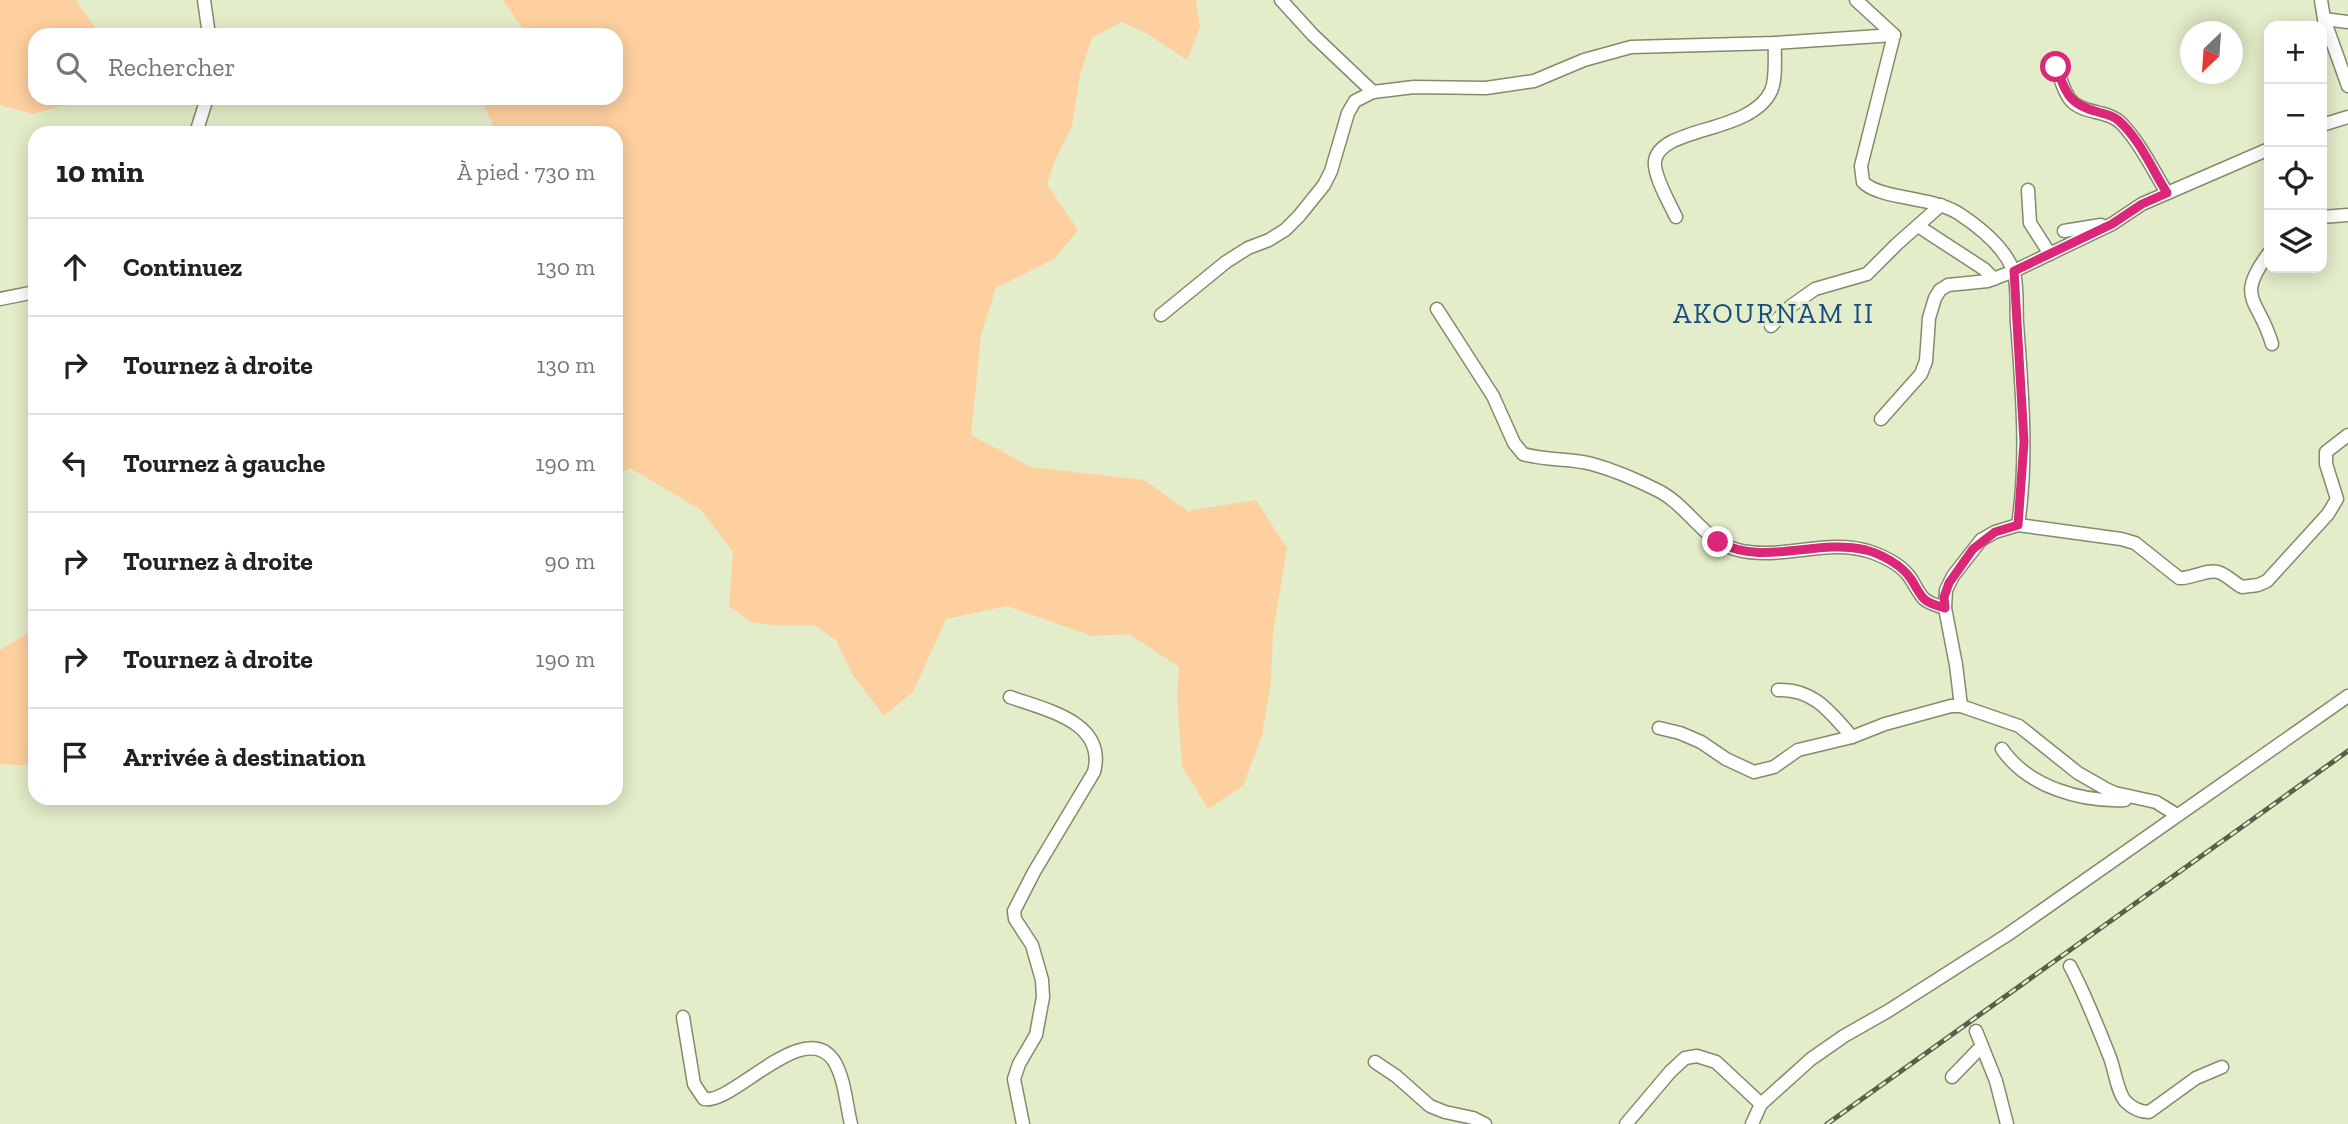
<!DOCTYPE html>
<html lang="fr">
<meta charset="utf-8">
<style>
body{margin:0;font-family:"Zilla Slab",serif;background:#f2f2f2;color:#222}
.controls{position:absolute;right:21px;top:21px;display:grid;overflow:hidden;border-radius:14px;box-shadow:0 4px 18px #0003}
.controls button{width:63px;height:63px;display:grid;place-items:center;padding:0;border:0;border-bottom:2px solid #e0e0e0;background:#fff;color:#222;font:35px sans-serif}
.compass{position:absolute;left:2180px;top:21px;width:63px;height:63px;border-radius:50%;background:#fff;box-shadow:0 4px 18px #0003;rotate:205deg}
.stop{position:absolute;width:21px;height:21px;margin:-16px;border:5px solid #db2777;border-radius:50%;background:#fff}
.stop.end{background:#db2777;border-color:#fff;box-shadow:0 2px 7px #0008}
.list{margin:0;padding:0;list-style:none}
h2{display:flex;justify-content:space-between;align-items:center;height:91px;margin:0;padding:0 28px;font-size:30px}
h2 small{font-size:23px;font-weight:400;color:#767676}
.list li{display:grid;grid-template-columns:46px 1fr auto;gap:21px;align-items:center;box-sizing:border-box;height:98px;padding:0 28px;border-top:2px solid #e0e0e0}
.list b{display:block;font-size:26px;white-space:nowrap}
.list em{font-size:23px;font-style:normal;color:#767676}
.icon{flex:none;width:38px;height:38px;fill:none;stroke:currentColor;stroke-width:2;stroke-linecap:round;stroke-linejoin:round}
.map{position:relative;flex:none;width:2348px;height:1124px;overflow:hidden}
.search{position:absolute;background:#fff;box-shadow:0 4px 18px #0003;left:28px;top:28px;width:595px;height:77px;display:flex;align-items:center;gap:18px;box-sizing:border-box;padding:0 24px;border-radius:21px;color:#767676;font-size:26px}
.panel{position:absolute;background:#fff;box-shadow:0 4px 18px #0003;left:28px;top:126px;width:595px;height:679px;border-radius:21px}
.map>svg:first-child{display:block}
.green{fill:#ffd09f}
.lines{fill:none;stroke-linecap:round;stroke-linejoin:round}
.minor-casing{stroke:#828b6a;stroke-width:15}
.minor{stroke:#fff;stroke-width:12}
.rail-casing{stroke:#5a5f4c;stroke-width:5}
.rail{stroke:#e3edc9;stroke-width:2.5;stroke-dasharray:8;stroke-linecap:butt}
.route{stroke:#db2777;stroke-width:9}
.labels{text-anchor:middle;dominant-baseline:central;stroke-width:6;stroke-linejoin:round;paint-order:stroke}
.quarter-label{font-size:28px;letter-spacing:2px;fill:#174a7d;stroke:#e3edc9}
</style>
<div class="map">
<svg width="2348" height="1124" viewBox="0 0 2348 1124">
<rect width="100%" height="100%" fill="#e3edc9"/>
<g class="green">
<path d="M0 0H76L98 32 97 35H35V98H78L75 102 33 114 0 105Z"/>
<path d="M503 0H1196L1200 27 1187 60 1146 33 1122 22 1092 38 1080 75 1072 126 1055 160 1047 184 1078 230 1054 259 996 288 981 335 971 435 1031 467 1144 480 1188 511 1256 500 1287 548 1273 634 1271 681 1262 735 1243 786 1208 809 1182 766 1177 695 1179 667 1129 634 1092 636 1007 606 946 619 913 692 884 716 852 674 836 640 814 625 781 626 751 622 729 606 733 552 701 510 630 468 616 475V133H497L480 98H616V35H527Z"/>
<path d="M35 629V763L21 765 0 764V650Z"/>
</g>
<g class="lines">
<defs>
<g id="minor">
<path d="M204 0 209 35"/>
<path d="M1281 0 1313 35 1373 92"/>
<path d="M1856 0 1894 35"/>
<path d="M2321 0 2324 19 2348 86"/>
<path d="M2324 19 2348 22"/>
<path d="M1894 35 1861 166 1863 182C1879 199 1933 197 1958 213 1978 226 2004 247 2013 270 2018 282 2016 309 2017 323 2022 390 2028 458 2018 525L2121 539 2135 543 2179 578C2192 579 2206 569 2218 572 2226 574 2234 583 2242 587L2258 585 2267 581 2328 514 2337 499 2326 464V452L2348 435"/>
<path d="M2056 67C2060 77 2063 89 2069 98 2081 115 2108 109 2122 124 2140 143 2153 170 2167 193"/>
<path d="M2322 125 2348 117"/>
<path d="M196 133 207 98"/>
<path d="M2028 190 2030 223 2050 254"/>
<path d="M1676 217C1670 204 1653 175 1655 161 1660 126 1751 134 1771 91 1777 78 1774 57 1775 43"/>
<path d="M2322 217 2348 215"/>
<path d="M1918 226 1984 269 1994 279"/>
<path d="M2064 231 2101 225"/>
<path d="M2269 253C2234 300 2259 298 2272 344"/>
<path d="M0 299 35 292"/>
<path d="M1437 309 1493 396 1514 443 1523 454C1546 461 1570 458 1592 464 1614 470 1637 480 1657 490 1688 505 1704 542 1738 550 1782 561 1828 537 1871 552 1885 557 1903 566 1911 579 1923 598 1920 601 1945 608"/>
<path d="M1161 315 1226 262 1248 248 1269 240 1285 230 1299 216 1324 185 1331 171 1348 113 1355 101 1373 92 1414 87 1486 88 1534 81 1584 60 1631 47 1775 43 1894 35"/>
<path d="M1771 326 1791 306 1815 289 1867 274 1897 244 1941 205"/>
<path d="M1881 419 1921 374 1926 361 1929 318 1935 298 1940 290 1948 285 1988 281 2014 271 2112 224 2142 204 2269 149"/>
<path d="M1778 690C1813 688 1831 713 1852 737"/>
<path d="M1010 697C1046 710 1107 722 1094 772L1034 872 1014 911 1015 919 1032 945 1042 980 1043 997 1036 1035 1019 1064 1014 1079 1023 1124"/>
<path d="M1961 706 1956 665 1945 608 1946 590 1953 576 1981 540 1995 532 2018 525"/>
<path d="M1659 728 1680 733 1701 742 1726 759 1754 772 1774 767 1798 750 1852 737 1885 724 1951 706H1961L2019 726 2078 773 2106 789 2115 793 2156 802 2177 815"/>
<path d="M2002 749C2028 787 2081 802 2125 800"/>
<path d="M2070 966C2085 994 2097 1025 2109 1055 2115 1069 2116 1089 2125 1101 2132 1108 2139 1112 2149 1112L2196 1078 2222 1067"/>
<path d="M683 1017 694 1084 704 1099C733 1105 804 1016 834 1061 845 1079 846 1104 851 1124"/>
<path d="M1976 1031 1996 1081 2007 1124"/>
<path d="M1375 1062 1396 1076 1430 1106 1445 1112 1473 1118 1485 1124"/>
<path d="M1952 1077 1981 1047"/>
<path d="M1626 1124 1670 1072 1685 1058 1697 1056 1716 1062 1761 1104"/>
<path d="M1752 1124 1761 1104 1811 1059 1844 1036 1888 1011 2007 935 2348 696"/>
</g>
</defs>
<use href="#minor" class="minor-casing"/>
<use href="#minor" class="minor"/>
<defs>
<path id="rail" d="M1827 1124 2348 751"/>
</defs>
<use href="#rail" class="rail-casing"/>
<use href="#rail" class="rail"/>
</g>
<g class="lines">
<path class="route" d="M1718 542C1765 567 1816 538 1866 550 1881 554 1902 565 1911 579 1923 598 1920 601 1945 608L1944 597 1949 583 1973 549 1995 532 2018 525 2024 442 2014 271 2112 224 2142 204 2167 193C2152 169 2139 138 2118 120 2112 115 2105 114 2098 112 2068 104 2067 94 2056 67"/>
</g>
<g class="labels">
<g class="quarter-label">
<text x="1774" y="313">AKOURNAM II</text>
</g>
</g>
</svg>
<div class="controls">
<button>+</button>
<button>−</button>
<button><svg class="icon" aria-label="locate" viewBox="0 0 24 24"><circle cx="12" cy="12" r="6"/><path d="M12 2v4M12 18v4M2 12h4M18 12h4"/></svg></button>
<button><svg class="icon" aria-label="layers" viewBox="0 0 24 24"><path d="M12 4l9 5-9 5-9-5zM3 14l9 5 9-5"/></svg></button>
</div>
<svg class="compass" viewBox="-18 -18 36 36"><path d="M0-13l5 13h-10z" fill="#e53935"/><path d="M0 13l5-13h-10z" fill="#767676"/></svg>
<div class="stop" style="left:2056px;top:67px"></div>
<div class="stop end" style="left:1718px;top:542px"></div>
<div class="search"><svg class="icon" aria-label="search" viewBox="0 0 24 24"><circle cx="10" cy="10" r="6"/><path d="M15 15l6 6"/></svg>Rechercher</div>
<section class="panel">
<h2>10 min<small>À pied · 730 m</small></h2>
<ul class="list">
<li><svg class="icon" aria-label="ahead" viewBox="0 0 24 24"><path d="M12 20V5M6 11l6-6 6 6"/></svg><div><b>Continuez</b></div><em>130 m</em></li>
<li><svg class="icon" aria-label="right" viewBox="0 0 24 24"><path d="M7 20v-9h11M14 6l5 5-5 5"/></svg><div><b>Tournez à droite</b></div><em>130 m</em></li>
<li><svg class="icon" aria-label="left" viewBox="0 0 24 24"><path d="M17 20v-9H6M10 6l-5 5 5 5"/></svg><div><b>Tournez à gauche</b></div><em>190 m</em></li>
<li><svg class="icon" aria-label="right" viewBox="0 0 24 24"><path d="M7 20v-9h11M14 6l5 5-5 5"/></svg><div><b>Tournez à droite</b></div><em>90 m</em></li>
<li><svg class="icon" aria-label="right" viewBox="0 0 24 24"><path d="M7 20v-9h11M14 6l5 5-5 5"/></svg><div><b>Tournez à droite</b></div><em>190 m</em></li>
<li><svg class="icon" aria-label="arrive" viewBox="0 0 24 24"><path d="M6 21V4h12l-3 4 3 4H6"/></svg><div><b>Arrivée à destination</b></div></li>
</ul>
</section>
</div>
